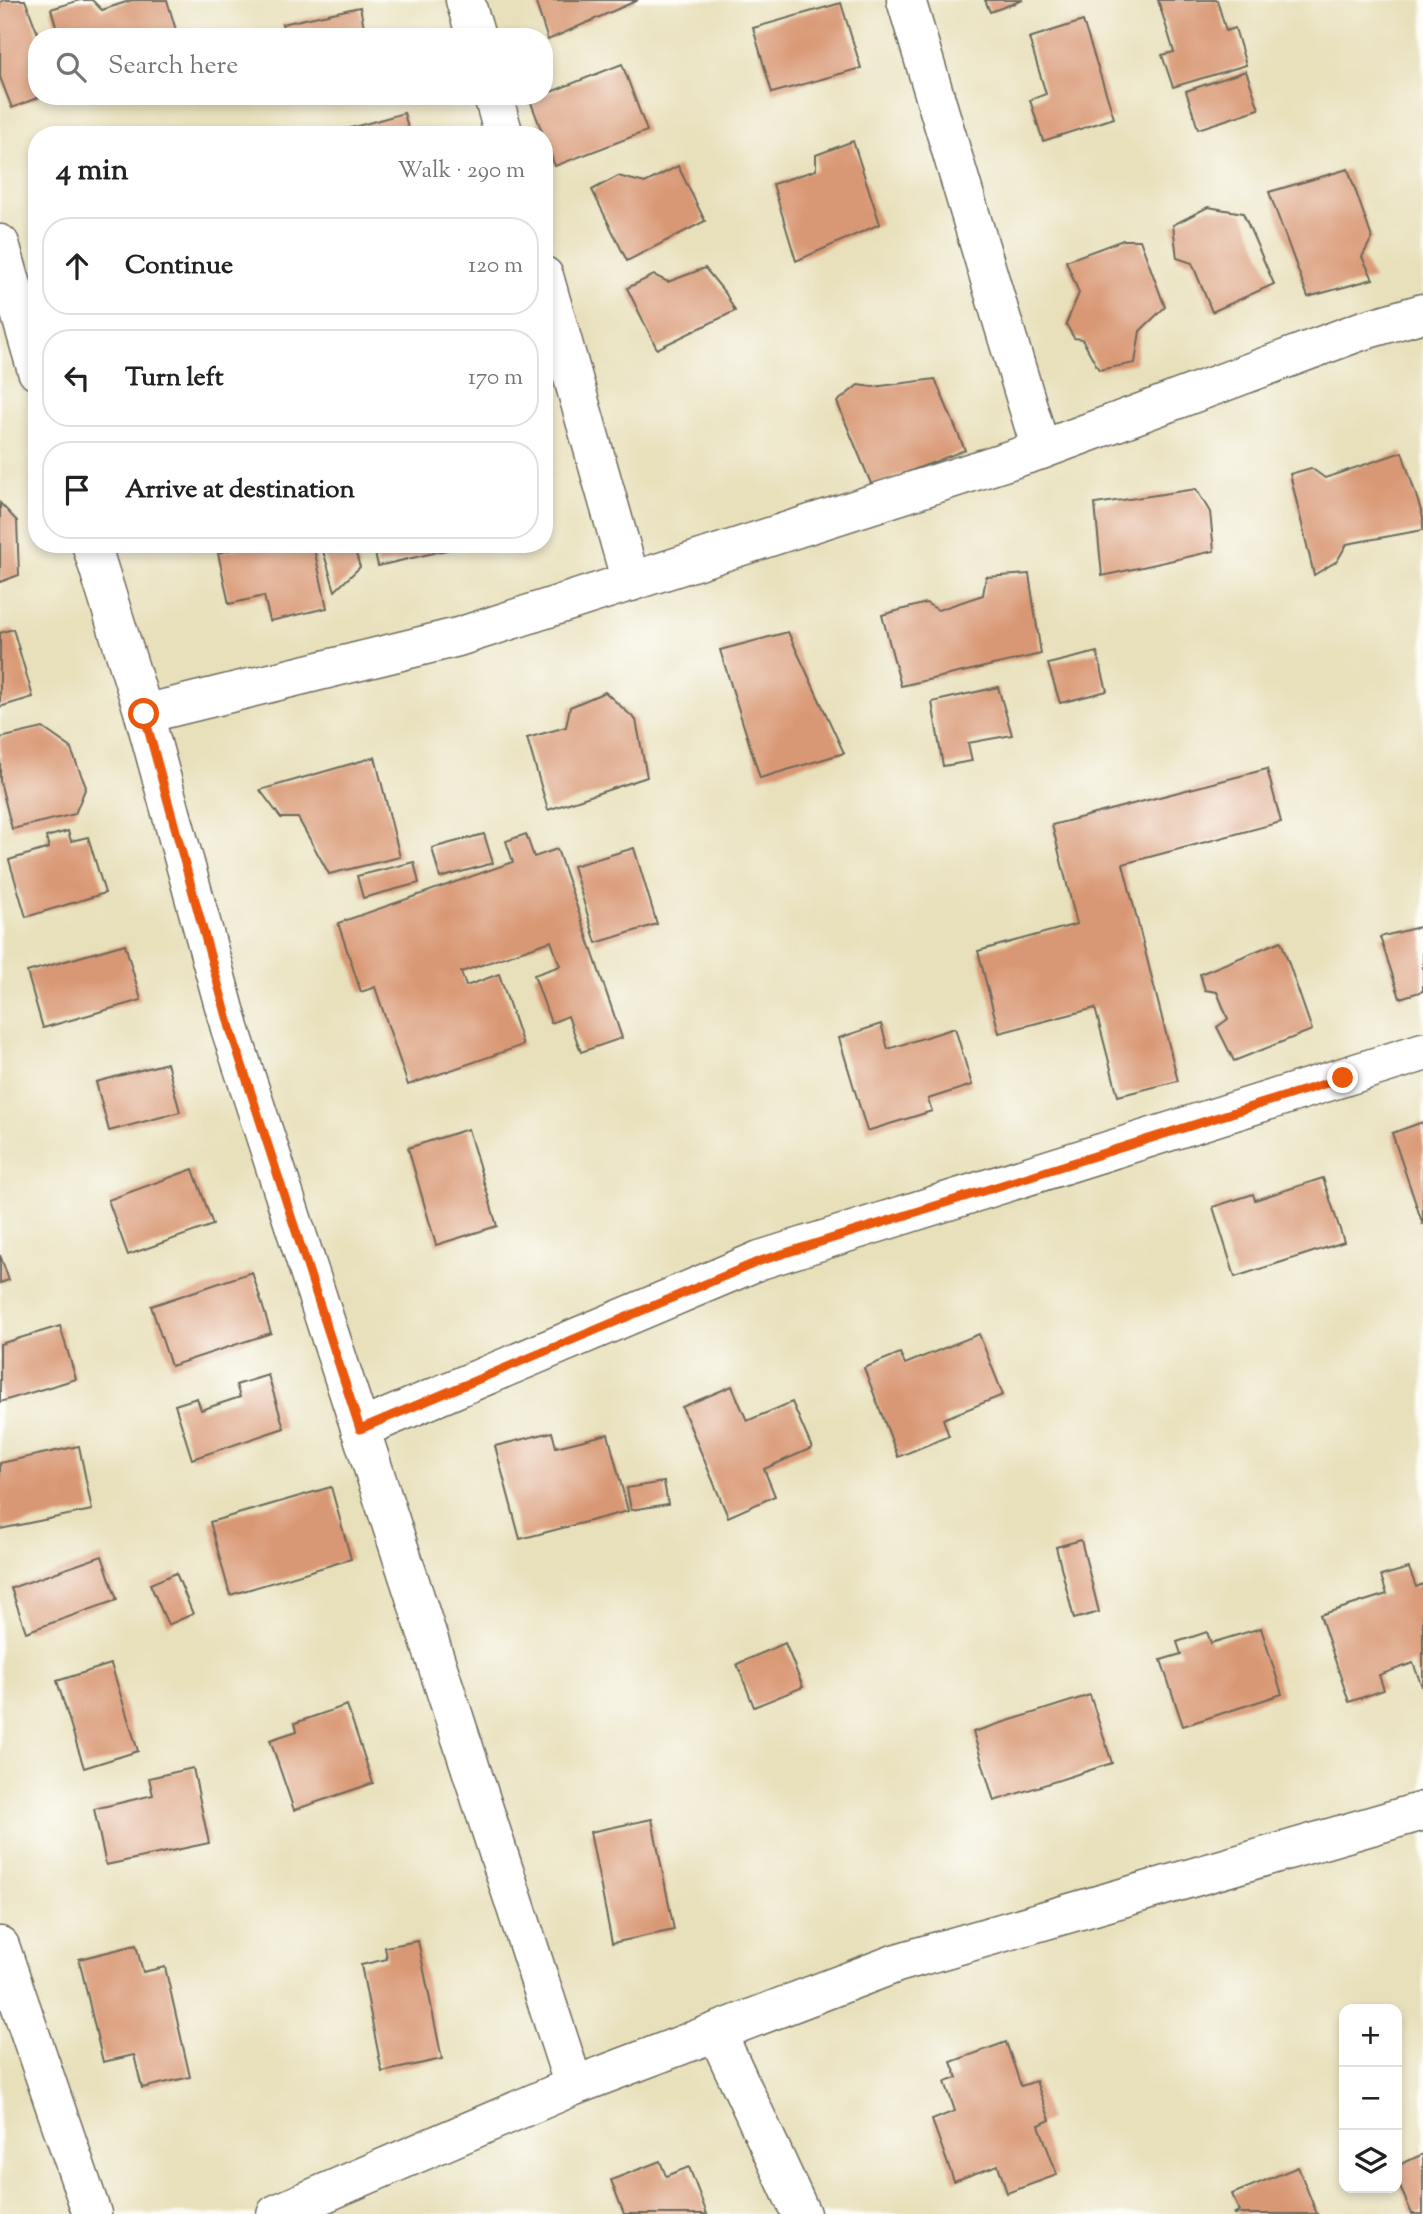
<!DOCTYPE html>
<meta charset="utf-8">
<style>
body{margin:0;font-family:"Sorts Mill Goudy",serif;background:#f6f6f6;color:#222}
.controls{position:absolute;right:21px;bottom:21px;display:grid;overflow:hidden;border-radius:14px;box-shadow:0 4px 10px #0003}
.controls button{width:63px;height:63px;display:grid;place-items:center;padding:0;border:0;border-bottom:2px solid #e0e0e0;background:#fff;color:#222;font:35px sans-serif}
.stop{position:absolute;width:21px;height:21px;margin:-16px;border:5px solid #ea580c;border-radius:50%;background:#fff}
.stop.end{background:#ea580c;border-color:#fff;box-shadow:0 2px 7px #0008}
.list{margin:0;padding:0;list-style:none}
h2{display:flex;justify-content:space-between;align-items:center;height:91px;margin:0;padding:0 28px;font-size:30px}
h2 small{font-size:23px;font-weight:400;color:#767676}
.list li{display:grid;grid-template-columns:46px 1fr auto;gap:21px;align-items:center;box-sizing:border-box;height:98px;margin:0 14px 14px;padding:0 14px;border:2px solid #e0e0e0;border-radius:28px}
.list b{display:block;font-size:26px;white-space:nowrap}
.list em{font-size:23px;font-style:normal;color:#767676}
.icon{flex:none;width:38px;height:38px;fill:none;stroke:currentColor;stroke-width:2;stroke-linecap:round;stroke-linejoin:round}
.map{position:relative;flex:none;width:1423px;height:2214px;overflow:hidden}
.search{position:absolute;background:#fff;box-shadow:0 4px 10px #0003;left:28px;top:28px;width:525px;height:77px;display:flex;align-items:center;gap:18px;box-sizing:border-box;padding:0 24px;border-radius:28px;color:#767676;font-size:26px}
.panel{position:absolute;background:#fff;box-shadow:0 4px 10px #0003;left:28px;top:126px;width:525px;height:427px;border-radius:28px}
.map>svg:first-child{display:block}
.building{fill:#d99875}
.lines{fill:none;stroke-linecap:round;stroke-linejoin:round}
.minor-casing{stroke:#6d6a5d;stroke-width:41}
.minor{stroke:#fff;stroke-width:38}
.route{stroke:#ea580c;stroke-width:9}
</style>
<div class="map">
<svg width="1423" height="2214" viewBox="0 0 1423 2214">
<rect width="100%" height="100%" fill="#fdfcf7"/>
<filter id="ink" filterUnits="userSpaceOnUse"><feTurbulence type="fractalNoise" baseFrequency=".0143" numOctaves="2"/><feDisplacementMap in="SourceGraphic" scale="14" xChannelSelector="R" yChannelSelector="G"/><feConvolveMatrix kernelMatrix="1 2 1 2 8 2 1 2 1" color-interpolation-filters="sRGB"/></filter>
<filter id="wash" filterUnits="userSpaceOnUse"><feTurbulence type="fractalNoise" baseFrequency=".00686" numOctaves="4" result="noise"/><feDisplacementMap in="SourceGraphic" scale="28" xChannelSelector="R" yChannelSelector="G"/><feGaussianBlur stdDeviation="1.57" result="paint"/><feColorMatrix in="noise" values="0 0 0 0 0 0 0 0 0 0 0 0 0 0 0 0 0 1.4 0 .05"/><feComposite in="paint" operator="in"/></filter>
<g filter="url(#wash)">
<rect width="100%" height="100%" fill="#e8e0bb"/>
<g id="blocks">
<g class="building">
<path d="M5 0H25L39 37H37V96H42L12 108 0 77V2Z"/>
<path d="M80 0H92L102 10 132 0H167L178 37H59L51 9Z"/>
<path d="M535 0H638L548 40Z"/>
<path d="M985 0H1023L990 12Z"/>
<path d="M1158 0H1217L1226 31 1235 28 1246 65 1173 87 1162 55 1174 52Z"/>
<path d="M841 3 861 68 772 93 753 28Z"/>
<path d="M360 7 366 37H285L282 24Z"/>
<path d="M1083 21 1114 118 1043 141 1030 100 1046 94 1029 38Z"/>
<path d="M622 64 647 131 555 166 530 100Z"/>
<path d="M1246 71 1259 109 1198 129 1186 91Z"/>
<path d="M404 113 410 135H329V134Z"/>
<path d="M853 141 880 224 796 261 773 184 816 170V155Z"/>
<path d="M678 166 705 221 627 261 592 190 618 176 645 183Z"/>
<path d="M1348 169 1372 238 1362 257 1373 279 1308 297 1269 192Z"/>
<path d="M1208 207 1243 213 1274 284 1212 312 1192 263 1177 258 1173 225Z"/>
<path d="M1123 240H1140L1165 307 1140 331 1135 363 1099 370 1082 339 1074 338 1066 324 1079 293 1066 261Z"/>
<path d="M705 268 726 294 735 311 657 349 627 288 654 275 668 282Z"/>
<path d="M935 379 965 450 872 486 837 402 858 385 873 387Z"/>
<path d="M1402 452 1423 517V530L1347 544 1337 561 1314 575 1290 474 1311 468 1325 478Z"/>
<path d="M1196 489 1210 512 1214 551 1102 576 1095 504Z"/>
<path d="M0 503 17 521 19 575 0 582Z"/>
<path d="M253 544H313L327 608 270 621 264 596 229 604 218 553Z"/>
<path d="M321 544H353L360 567 335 591Z"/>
<path d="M373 544H468V545L378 566Z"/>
<path d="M1029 574 1041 654 901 686 882 615 926 603 938 610 983 595 986 577Z"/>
<path d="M13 629 33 697 0 707V633Z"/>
<path d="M788 632 844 753 760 778 720 650Z"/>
<path d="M1097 652 1107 691 1060 703 1048 664Z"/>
<path d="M998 687 1012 735 968 743 972 761 943 766 932 702Z"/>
<path d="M605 692 636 720 647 777 548 810 527 738 566 727 570 707Z"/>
<path d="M43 728 70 747 86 787 75 814 12 829 0 781V738Z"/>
<path d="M375 757 400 857 329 874 298 818H281L260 790Z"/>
<path d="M1267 769 1281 822 1123 864 1178 1081 1118 1096 1095 1008 999 1033 978 951 1077 924 1052 825Z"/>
<path d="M68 831 71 841 88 837 105 893 26 917 9 860 49 848 46 837Z"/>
<path d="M484 834 493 863 440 878 432 848Z"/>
<path d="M526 834 534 857 557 849 622 1038 581 1052 568 1016 551 1023 534 975 560 966 551 941 461 972 466 986 499 974 523 1045 408 1085 375 987 361 992 338 923 513 862 506 841Z"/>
<path d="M634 848 657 924 596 943 573 866Z"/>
<path d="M414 862 419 883 363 898 357 876Z"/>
<path d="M1423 926V991L1400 998 1380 937Z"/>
<path d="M1281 941 1312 1030 1234 1061 1217 1027 1228 1019 1217 992 1205 990 1200 974Z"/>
<path d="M125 944 141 1000 43 1028 27 972Z"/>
<path d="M881 1024 888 1049 955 1028 972 1085 928 1099 932 1111 867 1131 839 1038Z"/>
<path d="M167 1063 180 1112 109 1131 96 1082Z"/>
<path d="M1423 1122V1225L1392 1133Z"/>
<path d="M468 1129 497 1226 436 1245 408 1148Z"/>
<path d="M193 1169 213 1225 128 1255 108 1200Z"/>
<path d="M1323 1178 1344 1242 1235 1277 1213 1207 1253 1194 1255 1200Z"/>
<path d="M0 1255 9 1280 0 1283Z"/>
<path d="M252 1272 271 1333 171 1366 151 1306Z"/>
<path d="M60 1326 76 1379 0 1402V1344Z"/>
<path d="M979 1334 1003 1395 943 1419 949 1436 898 1457 864 1368 900 1353 905 1364Z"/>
<path d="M268 1375 284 1428 192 1459 175 1405 197 1398 201 1410 240 1397 236 1385Z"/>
<path d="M732 1386 747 1421 792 1402 812 1448 764 1469 775 1496 728 1517 682 1407Z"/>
<path d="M552 1432 556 1447 608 1434 628 1511 520 1539 495 1446Z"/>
<path d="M79 1446 92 1510 0 1529V1463Z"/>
<path d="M664 1482 668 1504 631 1510 627 1488Z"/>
<path d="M331 1487 351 1559 230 1595 210 1522Z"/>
<path d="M1081 1540 1099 1612 1074 1619 1056 1547Z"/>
<path d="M102 1556 117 1600 26 1632 11 1588Z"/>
<path d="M1409 1568 1416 1587 1423 1584V1689L1413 1663 1379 1675 1384 1690 1349 1702 1320 1615 1387 1594 1381 1576Z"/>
<path d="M176 1573 193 1614 168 1625 150 1584Z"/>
<path d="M1261 1628 1282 1694 1183 1726 1161 1660 1181 1654 1177 1642 1207 1632 1211 1643Z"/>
<path d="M785 1643 803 1687 754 1707 737 1664Z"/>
<path d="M111 1664 138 1751 84 1768 57 1681Z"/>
<path d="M1090 1695 1112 1763 994 1801 973 1732Z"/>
<path d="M347 1705 373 1783 294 1810 270 1740 297 1731 295 1723Z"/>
<path d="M193 1768 209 1843 106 1865 94 1809 153 1795 149 1778Z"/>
<path d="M652 1819 674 1930 612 1943 590 1832Z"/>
<path d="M418 1941 442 2059 382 2072 361 1965 387 1959 385 1947Z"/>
<path d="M136 1945 143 1972 165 1967 190 2077 142 2088 134 2055 103 2062 79 1959Z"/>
<path d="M1006 2042 1021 2086 1036 2081 1050 2120 1039 2125 1057 2175 1007 2193 998 2165 954 2181 932 2120 955 2111 945 2082 957 2078 951 2062Z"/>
<path d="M1423 2154V2214H1412L1397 2180V2166Z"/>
<path d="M660 2161 666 2176 689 2167 707 2214H624L611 2180Z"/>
<path d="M1298 2167 1317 2214H1233L1239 2211 1232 2194Z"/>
</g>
</g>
</g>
<g filter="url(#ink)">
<use href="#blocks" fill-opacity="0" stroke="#6d6a5d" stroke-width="2"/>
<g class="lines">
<defs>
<g id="minor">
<path d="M465 0 476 37"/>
<path d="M906 0 1041 450"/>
<path d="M493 96 504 135"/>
<path d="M0 244 37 371"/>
<path d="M544 276 631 582"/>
<path d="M91 544 144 714 230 1028 574 2086"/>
<path d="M144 714 458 637 1041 450 1361 331 1423 313"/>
<path d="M360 1429 760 1260 1423 1052"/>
<path d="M0 1946 92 2214"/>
<path d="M717 2033 801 2214"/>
<path d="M276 2214 574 2086 897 1963 1423 1811"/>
</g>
</defs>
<use href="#minor" class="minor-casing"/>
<use href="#minor" class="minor"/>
</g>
</g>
<g class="lines" filter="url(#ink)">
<path class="route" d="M144 714 230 1028 360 1429 760 1261 1343 1078"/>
</g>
</svg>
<div class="controls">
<button>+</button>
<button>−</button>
<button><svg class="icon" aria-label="layers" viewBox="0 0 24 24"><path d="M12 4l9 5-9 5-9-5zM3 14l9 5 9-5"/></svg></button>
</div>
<div class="stop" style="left:144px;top:714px"></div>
<div class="stop end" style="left:1343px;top:1078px"></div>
<div class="search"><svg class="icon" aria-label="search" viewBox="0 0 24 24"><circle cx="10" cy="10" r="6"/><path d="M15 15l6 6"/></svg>Search here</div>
<section class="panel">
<h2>4 min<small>Walk · 290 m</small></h2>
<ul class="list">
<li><svg class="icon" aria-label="ahead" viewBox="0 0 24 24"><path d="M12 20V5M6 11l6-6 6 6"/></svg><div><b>Continue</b></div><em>120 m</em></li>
<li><svg class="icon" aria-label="left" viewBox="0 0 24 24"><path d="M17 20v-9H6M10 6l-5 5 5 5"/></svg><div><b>Turn left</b></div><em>170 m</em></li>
<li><svg class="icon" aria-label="arrive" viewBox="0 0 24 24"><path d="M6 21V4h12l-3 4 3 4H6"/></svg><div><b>Arrive at destination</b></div></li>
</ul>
</section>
</div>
